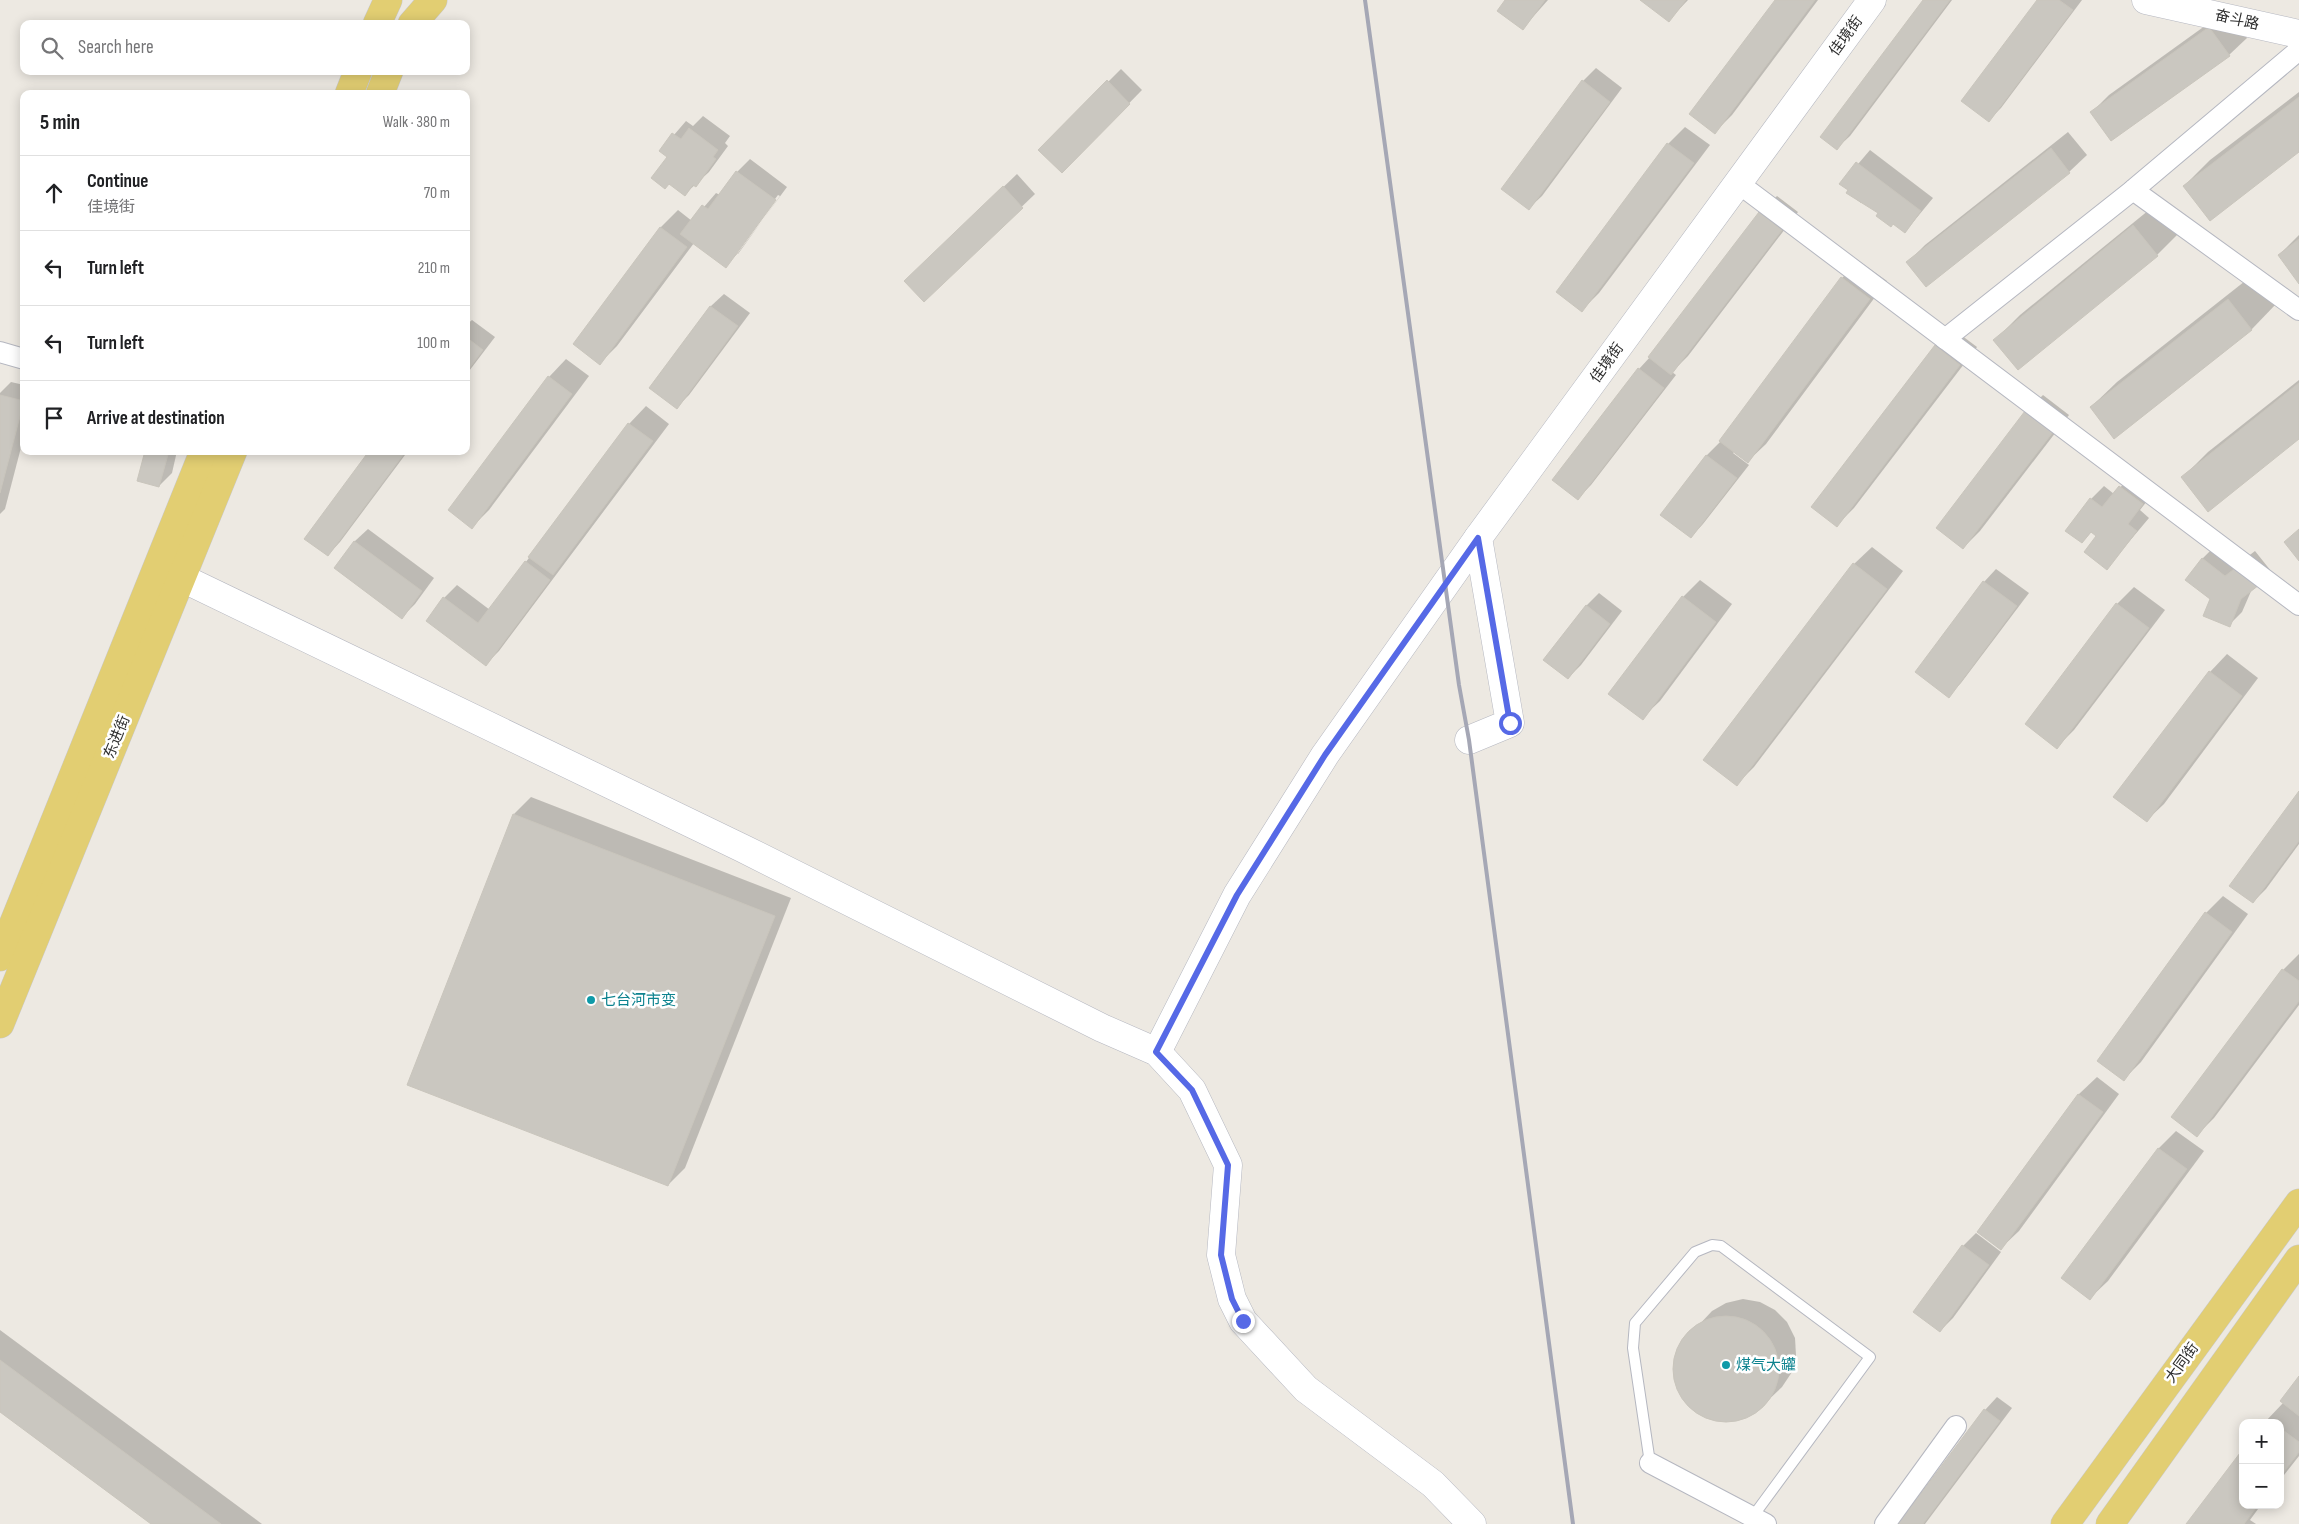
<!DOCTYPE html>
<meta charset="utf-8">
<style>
body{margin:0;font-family:"Sofia Sans Condensed","Noto Sans SC",sans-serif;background:#f6f6f6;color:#202124}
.controls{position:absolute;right:15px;bottom:15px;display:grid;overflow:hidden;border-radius:10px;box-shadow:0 2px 12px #0003}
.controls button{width:45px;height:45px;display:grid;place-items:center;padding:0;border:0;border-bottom:1px solid #e0e0e0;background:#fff;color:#202124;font:25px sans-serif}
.stop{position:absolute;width:15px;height:15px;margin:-11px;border:4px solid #5669e6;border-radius:50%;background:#fff}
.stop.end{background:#5669e6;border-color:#fff;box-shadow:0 1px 5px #0008}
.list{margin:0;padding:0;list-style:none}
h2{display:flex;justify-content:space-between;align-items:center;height:65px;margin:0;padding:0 20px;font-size:21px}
h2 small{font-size:16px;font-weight:400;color:#757577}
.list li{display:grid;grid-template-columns:32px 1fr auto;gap:15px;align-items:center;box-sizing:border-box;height:75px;padding:0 20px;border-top:1px solid #e0e0e0}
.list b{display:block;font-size:19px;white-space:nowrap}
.list p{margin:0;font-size:16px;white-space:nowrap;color:#757577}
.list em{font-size:16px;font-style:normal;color:#757577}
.icon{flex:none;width:28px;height:28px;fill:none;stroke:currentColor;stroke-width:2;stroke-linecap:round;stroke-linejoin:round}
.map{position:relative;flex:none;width:2299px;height:1524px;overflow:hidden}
.search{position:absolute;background:#fff;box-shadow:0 2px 12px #0003;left:20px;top:20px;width:450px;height:55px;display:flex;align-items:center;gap:12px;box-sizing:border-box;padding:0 18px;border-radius:10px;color:#757577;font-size:19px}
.panel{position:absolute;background:#fff;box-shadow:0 2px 12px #0003;left:20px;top:90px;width:450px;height:365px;border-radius:10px}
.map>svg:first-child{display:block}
.shadow{fill:#0003;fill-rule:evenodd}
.building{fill:#cac7c0;stroke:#c9c5bc}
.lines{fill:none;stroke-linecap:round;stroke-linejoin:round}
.lane-casing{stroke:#b5b7c0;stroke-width:12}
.street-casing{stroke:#b5b7c0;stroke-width:22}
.secondary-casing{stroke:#b5b7c0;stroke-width:29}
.primary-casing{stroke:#c9c9c9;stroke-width:29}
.lane{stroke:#fff;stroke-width:10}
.street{stroke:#fff;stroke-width:20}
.secondary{stroke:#fff;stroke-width:28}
.primary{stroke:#e2ce72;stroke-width:28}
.rail{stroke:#a5a7b5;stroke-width:4}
.route{stroke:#5669e6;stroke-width:6}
.culture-dot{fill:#0f9aa8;stroke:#fff;stroke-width:2}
.labels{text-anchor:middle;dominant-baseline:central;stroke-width:5;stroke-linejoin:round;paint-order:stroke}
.street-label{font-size:15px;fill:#2e2e2e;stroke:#fff}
.culture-label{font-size:15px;fill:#0d838f;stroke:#fff;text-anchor:start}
</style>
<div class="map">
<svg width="2299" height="1524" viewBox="0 0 2299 1524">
<rect width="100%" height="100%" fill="#ede9e2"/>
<g class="shadow">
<path d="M1507 0H1548L1523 28Z"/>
<path d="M1642 0H1688L1669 20Z"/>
<path d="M1776 0H1818L1732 115 1715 132Z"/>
<path d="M1925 0H1952L1850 136 1837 148Z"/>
<path d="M2039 0H2082L2001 108 1989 120Z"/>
<path d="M2227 10 2247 38 2229 55 2112 139 2092 112 2109 95Z"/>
<path d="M1596 68 1622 88 1542 196 1529 208 1583 81Z"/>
<path d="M1121 69 1142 90 1062 172 1040 150Z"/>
<path d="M2299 92V151L2184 186 2210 160Z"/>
<path d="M703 116 730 136 725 143 728 146 709 172 685 194 669 157 661 150 686 121 693 126Z"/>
<path d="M1685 127 1710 145 1599 293 1582 310 1668 144Z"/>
<path d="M2068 132 2087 155 2069 172 1908 262 1925 245Z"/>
<path d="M1870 150 1933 198 1905 232 1863 200 1861 203 1847 192 1849 190 1841 184Z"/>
<path d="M750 159 787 187 738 253 725 266 694 243 617 346 600 363 574 344 661 227 678 210 692 221 716 193 720 195 737 172ZM778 195 780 196 738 254H734Z"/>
<path d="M1017 174 1035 194 924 300 919 268Z"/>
<path d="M1777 196 1798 212 1688 356 1672 372 1676 375 1591 485 1578 498 1639 369 1650 357 1760 213Z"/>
<path d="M2160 201 2183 229 2157 255 2018 369 1995 340 2020 315Z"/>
<path d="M2299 235V282L2279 255Z"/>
<path d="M1859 261 1887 281 1766 444 1748 461 1735 451 1733 453 1749 465 1703 524 1691 537 1662 514 1707 455 1721 441 1842 278Z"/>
<path d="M2254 274 2277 303 2252 329 2114 437 2091 407 2117 382Z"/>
<path d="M724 294 750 313 689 395 677 407 650 388 711 306Z"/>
<path d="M472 320 495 337 466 375V325Z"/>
<path d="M1953 329 1977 347 1854 508 1837 525 1936 346Z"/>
<path d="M566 359 589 376 489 510 472 527 449 510 549 377Z"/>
<path d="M2299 380V438L2183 477 2208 452Z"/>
<path d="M11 382 24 385V436L5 509 0 514V393Z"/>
<path d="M2043 395 2069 415 1980 531 1963 548 2026 412Z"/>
<path d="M646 406 669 424 499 651 486 664 444 598 457 585 490 610 629 424Z"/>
<path d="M146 451H177L172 473 159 486Z"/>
<path d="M371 451H408L340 542 328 555Z"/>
<path d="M2133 474 2155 491 2140 510 2149 518 2107 568 2098 536 2092 531 2082 542 2091 499 2104 486 2114 494Z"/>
<path d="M368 529 434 578 415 604 402 617 336 568 355 541Z"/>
<path d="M2215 546 2238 564 2255 551 2271 571 2252 589 2242 612 2229 625 2212 599 2202 559Z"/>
<path d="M1872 547 1903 571 1754 767 1737 784 1854 564Z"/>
<path d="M1996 569 2029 593 1961 683 1948 696 1984 582Z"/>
<path d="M1700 580 1732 604 1660 701 1642 718 1683 597Z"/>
<path d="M2134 587 2165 610 2074 730 2057 747 2117 604Z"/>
<path d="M1599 593 1622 611 1581 665 1568 678 1586 606Z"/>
<path d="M2227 654 2258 678 2164 804 2146 821 2210 672Z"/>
<path d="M2299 793V844L2266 889 2253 902Z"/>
<path d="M531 797 791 898 685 1168 668 1185 514 814Z"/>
<path d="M2223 896 2248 914 2141 1062 2124 1079 2206 913Z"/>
<path d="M2299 954V1005L2214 1118 2197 1135 2172 1117 2283 970Z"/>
<path d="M2097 1077 2119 1094 2019 1231 2001 1248 1979 1232 2079 1094Z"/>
<path d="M2176 1131 2204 1151 2108 1281 2090 1298 2063 1278 2159 1148Z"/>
<path d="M1976 1233 2001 1252 1953 1318 1940 1331 1963 1246Z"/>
<path d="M1743 1299 1760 1302 1775 1310 1787 1322 1795 1338 1796 1355 1792 1372 1782 1387 1764 1404 1751 1415 1734 1421 1717 1420 1701 1415 1688 1405 1679 1390 1675 1374 1676 1357 1683 1342 1712 1311 1726 1303Z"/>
<path d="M0 1330 262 1524H153L0 1411Z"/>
<path d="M2299 1378V1456L2280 1480V1423H2264L2283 1403Z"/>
<path d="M1997 1397 2012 1408 1925 1524H1900L1985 1410Z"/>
<path d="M2243 1505H2261L2250 1520 2256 1524H2187Z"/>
</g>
<g class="building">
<path d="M1505 0H1545L1523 30 1497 11Z"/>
<path d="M1640 0H1686L1669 22Z"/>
<path d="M1775 0H1815L1715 134 1689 114Z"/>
<path d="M1923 0H1950L1837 150 1820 137Z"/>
<path d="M2037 0H2059L2073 10 1989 122 1961 101Z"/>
<path d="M2209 27 2230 56 2111 141 2090 112Z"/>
<path d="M1107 80 1130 104 1062 173 1038 150Z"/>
<path d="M1582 80 1610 102 1529 210 1501 189Z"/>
<path d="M2299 97V152L2210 221 2183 186Z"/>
<path d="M689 128 718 150 713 157 716 159 696 187 693 185 685 196 669 184 665 189 651 178 667 157 659 151 672 133 681 139Z"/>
<path d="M1667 143 1694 163 1582 312 1556 292Z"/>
<path d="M2051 148 2070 173 1926 287 1906 262Z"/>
<path d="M1856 162 1921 211 1905 233 1893 224 1891 227 1876 216 1878 213 1846 193 1848 190 1839 184Z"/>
<path d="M736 171 776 200 726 268 680 234 702 205 708 209Z"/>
<path d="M1003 186 1023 208 924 302 904 281Z"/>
<path d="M1759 212 1782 230 1671 375 1648 357Z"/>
<path d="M2133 225 2158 256 2018 370 1993 340Z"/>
<path d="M660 227 687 247 600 365 573 344Z"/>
<path d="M2299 239V284L2278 255Z"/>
<path d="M1841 277 1870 299 1748 463 1719 441Z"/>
<path d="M2228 299 2252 330 2114 439 2090 407Z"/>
<path d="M710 306 738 326 677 409 649 388Z"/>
<path d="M466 337 483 350 466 373Z"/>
<path d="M1935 345 1960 365 1837 527 1811 507Z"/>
<path d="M1638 368 1664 388 1578 500 1552 480Z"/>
<path d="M548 376 572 394 472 529 448 510Z"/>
<path d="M2299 383V439L2208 512 2181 477Z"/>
<path d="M0 395 24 401 0 493Z"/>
<path d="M2025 411 2053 432 1963 549 1936 528Z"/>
<path d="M628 423 653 441 553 575 528 557Z"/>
<path d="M145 451H169L159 487 137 481Z"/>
<path d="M369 451H406L328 556 304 539Z"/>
<path d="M1706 455 1737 478 1691 538 1660 515Z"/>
<path d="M2119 486 2143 504 2128 524 2137 531 2107 570 2084 552 2096 536 2091 532 2082 543 2065 531 2090 498 2102 507Z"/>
<path d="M2299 529V561L2284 542Z"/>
<path d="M354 541 422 591 402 619 334 568Z"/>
<path d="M2202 558 2225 576 2242 563 2259 585 2241 599 2230 627 2203 616 2210 599 2185 580Z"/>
<path d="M525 561 550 580 486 666 426 621 443 597 478 623Z"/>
<path d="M1853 563 1887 589 1737 786 1703 760Z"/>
<path d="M1983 581 2017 606 1949 698 1915 672Z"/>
<path d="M1682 596 1716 622 1643 720 1608 694Z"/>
<path d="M2116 603 2149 628 2057 749 2025 724Z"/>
<path d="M1586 605 1610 624 1568 679 1543 660Z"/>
<path d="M2209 671 2242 696 2147 822 2113 797Z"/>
<path d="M2299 791V841L2253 903 2229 886Z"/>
<path d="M513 814 775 916 668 1186 407 1085Z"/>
<path d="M2205 912 2232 932 2124 1081 2097 1061Z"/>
<path d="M2282 969 2299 981V1001L2197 1137 2171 1117Z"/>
<path d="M2078 1094 2103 1112 2001 1250 1977 1232Z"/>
<path d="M2158 1148 2187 1169 2090 1300 2061 1278Z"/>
<path d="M1962 1245 1989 1265 1940 1332 1913 1312Z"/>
<circle cx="1726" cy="1369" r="53"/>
<path d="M0 1360 221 1524H151L0 1412Z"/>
<path d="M2299 1376V1416L2280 1401Z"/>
<path d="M1984 1409 2000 1421 1923 1524H1898Z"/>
<path d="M2280 1428 2299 1442V1452L2280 1477Z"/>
<path d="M2243 1449V1505H2258L2244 1524H2186Z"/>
</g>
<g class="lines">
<defs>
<path id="lane" d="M1650 1463 1633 1348 1635 1323 1695 1252 1712 1245 1721 1246 1870 1357 1751 1519"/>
<g id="street">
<path d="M1738 183 2299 605"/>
<path d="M2133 190 2299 310"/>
<path d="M1945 339 2133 190 2299 50"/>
<path d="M0 352 24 359"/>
<path d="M1650 1463 1766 1524"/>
<path d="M1885 1524 1956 1426"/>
</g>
<g id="secondary">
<path d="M2146 0 2299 34"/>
<path d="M182 578 742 848 1102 1028 1157 1052 1192 1090 1228 1165 1221 1255 1232 1299 1243 1321 1306 1389 1433 1484 1472 1524"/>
<path d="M1469 740 1510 723 1478 538 1872 0"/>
<path d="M1157 1052 1237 895 1325 755 1478 538"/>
</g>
<g id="primary">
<path d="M377 24 388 0"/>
<path d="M412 24 433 0"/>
<path d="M349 94 358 71"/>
<path d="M380 94 389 71"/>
<path d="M0 957 204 451"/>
<path d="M0 1024 233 451"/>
<path d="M2065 1524 2299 1203"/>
<path d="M2110 1524 2299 1259"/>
</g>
</defs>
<use href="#lane" class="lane-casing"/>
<use href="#street" class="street-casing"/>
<use href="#secondary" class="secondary-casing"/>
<use href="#primary" class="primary-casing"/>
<use href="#lane" class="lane"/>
<use href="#street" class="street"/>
<use href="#secondary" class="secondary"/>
<use href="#primary" class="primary"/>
<path class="rail" d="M1365 0 1459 685 1469 740 1573 1524"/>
</g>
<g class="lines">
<path class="route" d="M1243 1321 1232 1299 1221 1255 1228 1165 1192 1090 1156 1052 1237 895 1325 755 1478 538 1510 723"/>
</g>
<g class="culture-dot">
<circle cx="591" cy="1000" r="5"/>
<circle cx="1726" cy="1365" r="5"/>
</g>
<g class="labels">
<g class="street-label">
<text transform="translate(2237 20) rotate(13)">奋斗路</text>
<text transform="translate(1846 36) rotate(-54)">佳境街</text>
<text transform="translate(1607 363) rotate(-54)">佳境街</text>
<text transform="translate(117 737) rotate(-68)">东进街</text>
<text transform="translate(2182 1363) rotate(-54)">大同街</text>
</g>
<g class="culture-label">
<text x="601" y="1000">七台河市变</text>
<text x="1736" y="1365">煤气大罐</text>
</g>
</g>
</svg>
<div class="controls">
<button>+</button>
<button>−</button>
</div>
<div class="stop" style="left:1510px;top:723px"></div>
<div class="stop end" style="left:1243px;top:1321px"></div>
<div class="search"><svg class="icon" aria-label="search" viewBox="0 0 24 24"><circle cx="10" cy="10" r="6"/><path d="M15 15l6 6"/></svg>Search here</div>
<section class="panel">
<h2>5 min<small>Walk · 380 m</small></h2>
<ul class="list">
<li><svg class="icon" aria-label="ahead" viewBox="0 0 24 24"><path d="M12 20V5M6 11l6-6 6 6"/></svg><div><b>Continue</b><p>佳境街</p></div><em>70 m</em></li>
<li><svg class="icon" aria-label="left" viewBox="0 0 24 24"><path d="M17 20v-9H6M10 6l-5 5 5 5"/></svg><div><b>Turn left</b></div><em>210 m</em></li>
<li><svg class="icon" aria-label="left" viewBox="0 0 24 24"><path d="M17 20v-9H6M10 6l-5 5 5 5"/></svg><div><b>Turn left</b></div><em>100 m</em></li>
<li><svg class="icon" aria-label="arrive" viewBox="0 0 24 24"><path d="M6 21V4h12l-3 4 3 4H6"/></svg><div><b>Arrive at destination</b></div></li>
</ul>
</section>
</div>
